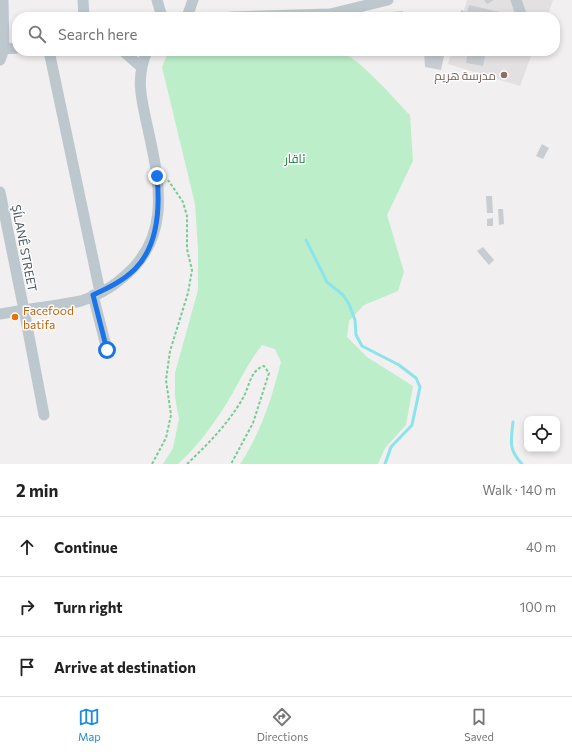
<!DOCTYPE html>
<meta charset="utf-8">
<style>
body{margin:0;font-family:Commissioner,Cairo,sans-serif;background:#f2f2f2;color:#222}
.controls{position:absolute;right:12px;bottom:12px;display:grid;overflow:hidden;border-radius:8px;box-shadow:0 2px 6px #0003}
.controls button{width:36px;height:36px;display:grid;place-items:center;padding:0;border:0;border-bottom:1px solid #e0e0e0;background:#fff;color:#222;font:20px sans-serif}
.stop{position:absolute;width:12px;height:12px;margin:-9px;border:3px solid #1a73e8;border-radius:50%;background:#fff}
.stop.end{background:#1a73e8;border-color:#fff;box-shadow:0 1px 4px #0008}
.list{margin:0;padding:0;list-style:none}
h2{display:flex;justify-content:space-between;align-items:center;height:52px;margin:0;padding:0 16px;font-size:17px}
h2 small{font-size:13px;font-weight:400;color:#767676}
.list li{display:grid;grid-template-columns:26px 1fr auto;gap:12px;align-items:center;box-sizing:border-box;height:60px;padding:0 16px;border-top:1px solid #e0e0e0}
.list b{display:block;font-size:15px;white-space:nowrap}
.list em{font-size:13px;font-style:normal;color:#767676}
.icon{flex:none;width:22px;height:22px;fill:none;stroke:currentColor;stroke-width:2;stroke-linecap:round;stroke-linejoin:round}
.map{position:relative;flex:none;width:572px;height:464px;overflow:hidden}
.search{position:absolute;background:#fff;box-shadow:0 2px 6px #0003;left:12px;right:12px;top:12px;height:44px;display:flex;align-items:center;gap:10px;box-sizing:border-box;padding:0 14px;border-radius:16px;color:#767676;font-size:15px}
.sheet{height:232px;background:#fff}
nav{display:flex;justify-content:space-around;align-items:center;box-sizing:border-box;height:56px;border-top:1px solid #e0e0e0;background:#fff;font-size:11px;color:#767676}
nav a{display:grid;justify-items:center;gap:2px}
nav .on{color:#1b8bdf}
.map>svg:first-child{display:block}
.education{fill:#e2e0e1}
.green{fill:#bdeeca}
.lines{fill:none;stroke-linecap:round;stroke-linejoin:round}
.stream{stroke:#8be4eb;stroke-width:3}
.building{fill:#c9cdd1}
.path{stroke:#76cc96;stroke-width:2;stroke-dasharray:3 2;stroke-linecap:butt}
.minor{stroke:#bdc8ce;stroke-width:11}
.route{stroke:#1a73e8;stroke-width:5}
.education-dot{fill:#8d6e63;stroke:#fff;stroke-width:1.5}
.food-dot{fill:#e8710a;stroke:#fff;stroke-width:1.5}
.labels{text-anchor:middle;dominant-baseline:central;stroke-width:3;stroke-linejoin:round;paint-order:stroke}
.education-label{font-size:12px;fill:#785e54;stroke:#fff;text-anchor:end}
.park-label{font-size:12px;fill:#187d3d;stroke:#fff}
.street-label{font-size:12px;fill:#47555c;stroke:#fff}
.food-label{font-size:12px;fill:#c56008;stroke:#fff;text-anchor:start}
</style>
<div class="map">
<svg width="572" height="464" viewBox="0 0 572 464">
<rect width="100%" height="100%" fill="#f1efef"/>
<g class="education">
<path d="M467 0H553L547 17H462Z"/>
<path d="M452 51H533L520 86 448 64Z"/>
</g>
<path class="green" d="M169 51H338C358 56 394 99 410 115L413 161 387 215 404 272 398 291 364 305 349 321 347 337 367 357 413 386 406 425 385 448 378 464H240C261 433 272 397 281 362L275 349 262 345C246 365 237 388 223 409 210 429 196 448 178 464H163L173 448 179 419 175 397V373L198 290V249L195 204 162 67Z"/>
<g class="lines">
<g class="stream">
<path d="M306 240 327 282 343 295 349 304 355 320 356 335 362 346 399 365 416 378 420 387 412 425 391 447 385 464"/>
<path d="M513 422C511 441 508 449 522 464"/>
</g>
</g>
<g class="building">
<path d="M484 0H494L487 4Z"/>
<path d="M469 5 504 13V17H460L461 10 467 12Z"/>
<path d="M403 11V17H380V13Z"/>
<path d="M424 51H445L441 70 425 67Z"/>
<path d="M468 51 486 52 483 66 466 63Z"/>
<path d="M542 144 549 148 543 159 536 156Z"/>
<path d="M486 196H492L493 213H487Z"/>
<path d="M498 209H503L504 224 499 225Z"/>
<path d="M493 218V226H487V219Z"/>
<path d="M483 247 494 260 489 265 477 251Z"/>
</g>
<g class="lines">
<g class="path">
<path d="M152 464 166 438 171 415 166 380 170 351 188 293 192 270 187 249V216L183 202 168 180"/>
<path d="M187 464C208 444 228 424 243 398 249 388 250 370 264 366L269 373 253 423 231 464"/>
</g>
<g class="minor">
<path d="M83 0 84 17"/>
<path d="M157 0 162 17"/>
<path d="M516 0 522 17"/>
<path d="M187 17 193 0"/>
<path d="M231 17 330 14 388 0"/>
<path d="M4 49 17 48"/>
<path d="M49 51 100 292"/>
<path d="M123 51 140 66"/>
<path d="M0 60 4 49 3 0"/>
<path d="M0 192 24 310 0 314"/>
<path d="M93 295 107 350"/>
<path d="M44 415 24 310C43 307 62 305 81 301 94 297 111 288 121 279 170 241 161 188 149 134 143 104 134 81 147 51"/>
</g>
</g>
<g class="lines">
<path class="route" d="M107 350 93 295C108 288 123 281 135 269 158 246 160 207 157 176"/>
</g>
<circle class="education-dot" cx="504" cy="75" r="4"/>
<circle class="food-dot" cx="15" cy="317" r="4"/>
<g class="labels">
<g class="education-label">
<text x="496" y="75">مدرسة هريم</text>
</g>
<g class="park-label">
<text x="295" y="158">ئاقار</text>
</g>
<g class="street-label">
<text transform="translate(25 248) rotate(79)">ŞÍLANÊ STREET</text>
</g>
<g class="food-label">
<text x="23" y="310">Facefood<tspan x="23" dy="14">batifa</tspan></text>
</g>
</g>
</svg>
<div class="controls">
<button><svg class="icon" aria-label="locate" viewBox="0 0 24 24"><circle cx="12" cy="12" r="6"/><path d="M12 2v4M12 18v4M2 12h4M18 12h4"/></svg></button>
</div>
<div class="stop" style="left:107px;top:350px"></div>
<div class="stop end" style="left:157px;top:176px"></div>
<div class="search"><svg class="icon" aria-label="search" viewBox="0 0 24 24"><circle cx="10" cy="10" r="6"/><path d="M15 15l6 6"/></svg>Search here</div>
</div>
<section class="sheet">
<h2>2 min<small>Walk · 140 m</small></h2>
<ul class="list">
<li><svg class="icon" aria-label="ahead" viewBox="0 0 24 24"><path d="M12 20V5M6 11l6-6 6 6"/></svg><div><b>Continue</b></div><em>40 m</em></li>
<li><svg class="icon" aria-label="right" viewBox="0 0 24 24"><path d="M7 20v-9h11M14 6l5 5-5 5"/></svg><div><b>Turn right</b></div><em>100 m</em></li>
<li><svg class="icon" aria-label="arrive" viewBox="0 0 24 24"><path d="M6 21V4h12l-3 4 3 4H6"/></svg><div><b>Arrive at destination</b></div></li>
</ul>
</section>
<nav>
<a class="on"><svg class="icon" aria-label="map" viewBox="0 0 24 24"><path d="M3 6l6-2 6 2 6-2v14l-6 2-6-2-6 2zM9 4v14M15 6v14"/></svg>Map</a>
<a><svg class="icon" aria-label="directions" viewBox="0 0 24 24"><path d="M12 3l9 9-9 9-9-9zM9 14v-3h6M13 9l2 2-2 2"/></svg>Directions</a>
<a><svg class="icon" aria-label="saved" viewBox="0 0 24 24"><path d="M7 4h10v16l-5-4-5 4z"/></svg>Saved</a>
</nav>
